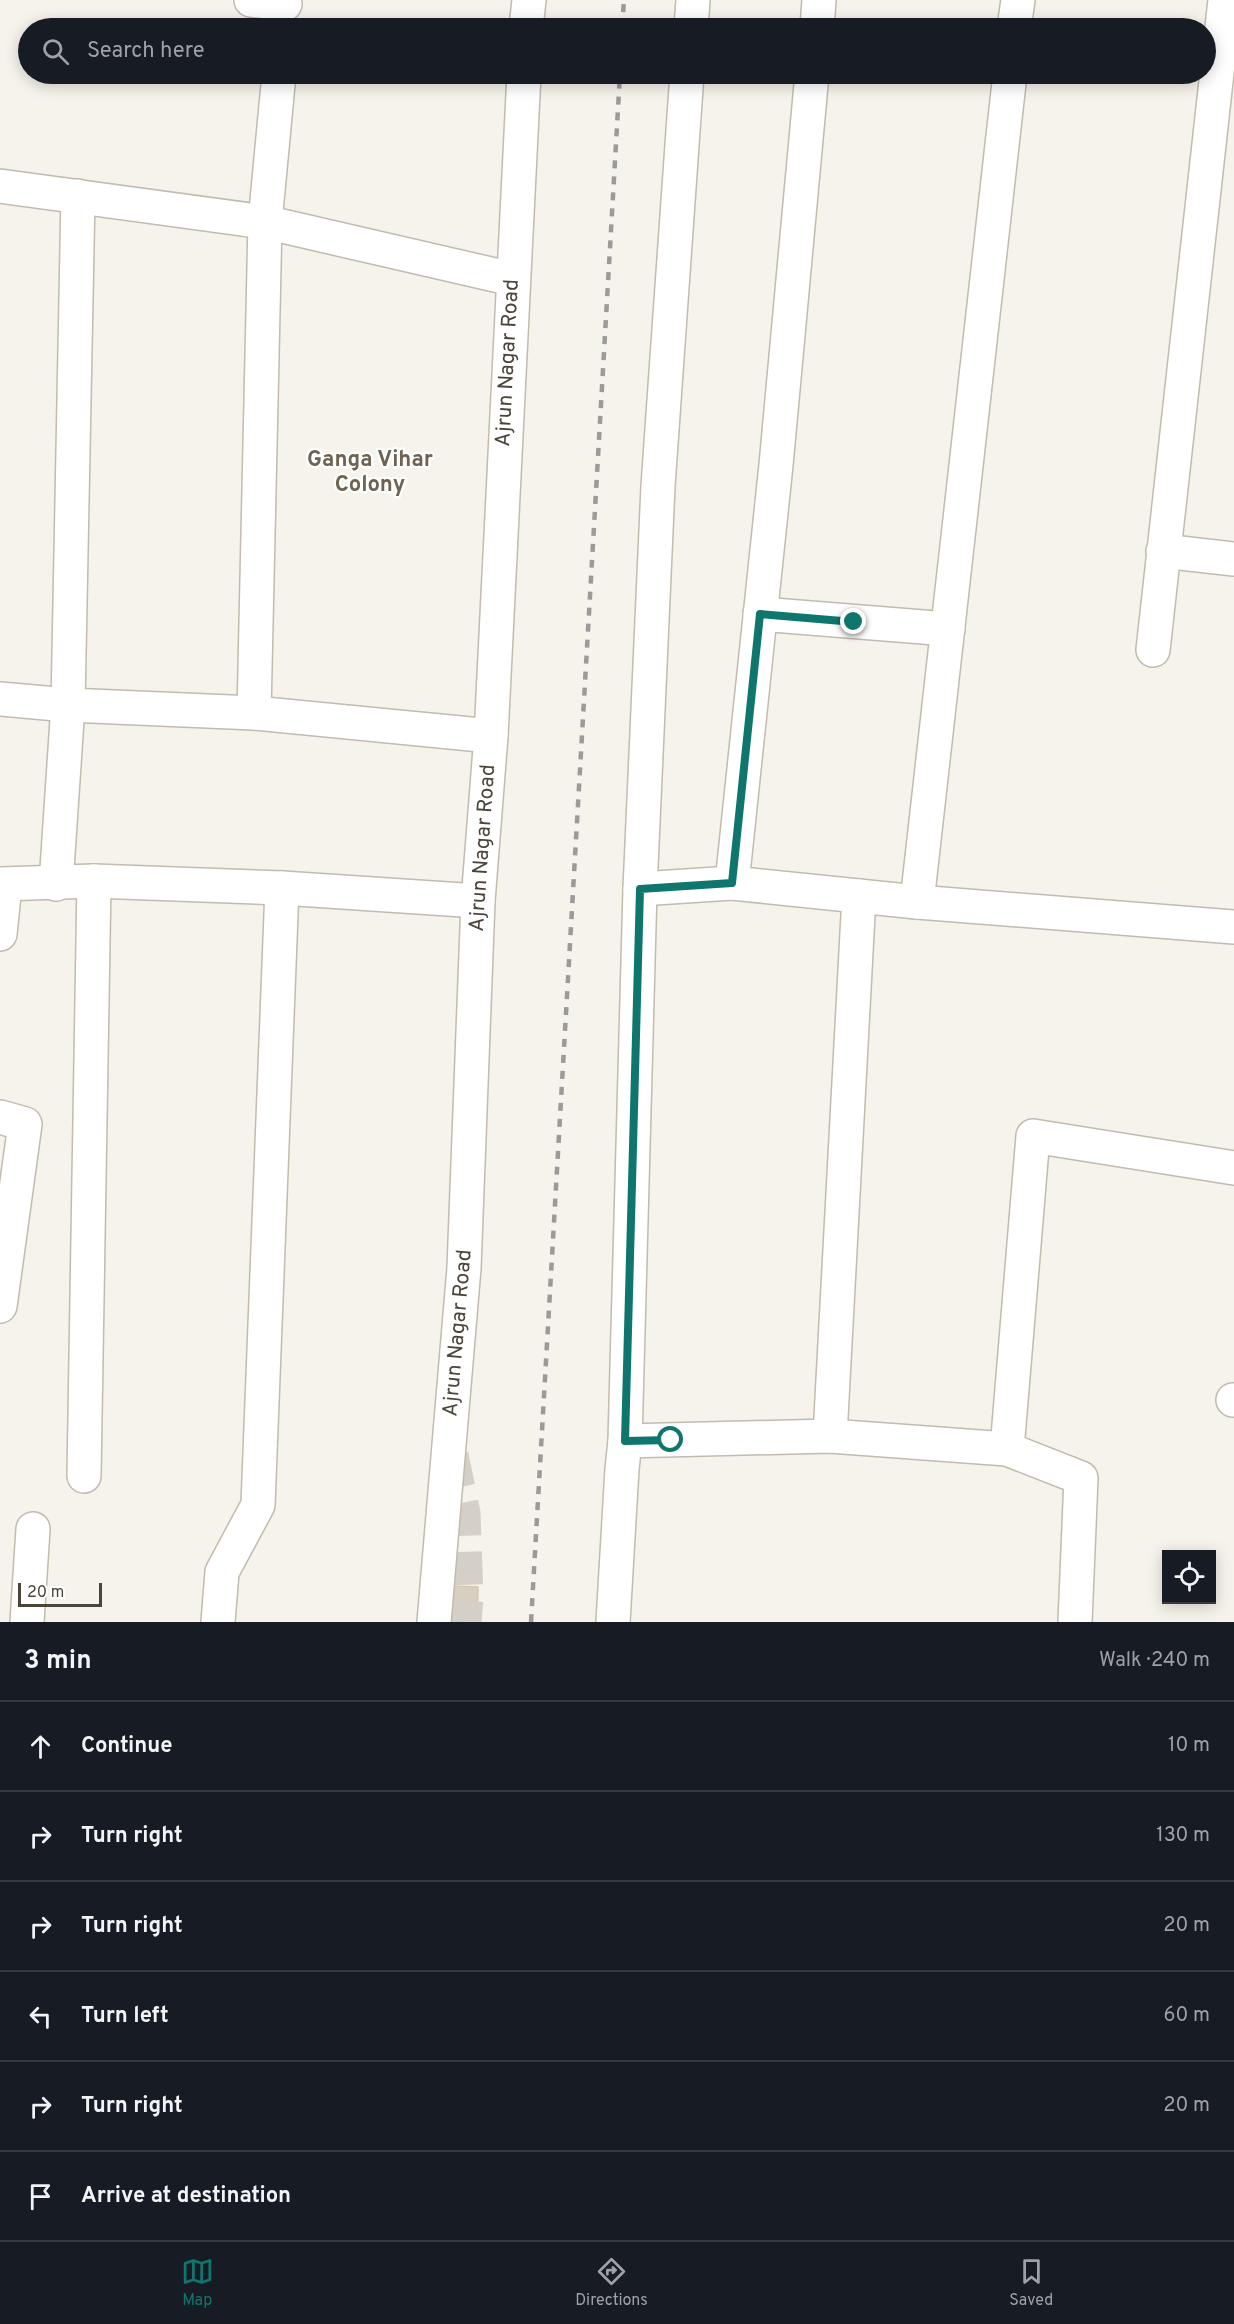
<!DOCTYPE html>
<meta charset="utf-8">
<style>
body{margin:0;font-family:Overpass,sans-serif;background:#20242c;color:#f1f3f6}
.controls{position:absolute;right:18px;bottom:18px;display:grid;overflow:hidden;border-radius:0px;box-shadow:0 3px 15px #0003}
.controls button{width:54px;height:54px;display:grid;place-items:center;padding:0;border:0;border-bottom:2px solid #363941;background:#171b24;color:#f1f3f6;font:30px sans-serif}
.scale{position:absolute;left:18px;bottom:15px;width:84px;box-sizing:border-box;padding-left:6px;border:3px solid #4b4439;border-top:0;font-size:16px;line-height:21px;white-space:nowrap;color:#4b4439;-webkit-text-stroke:4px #fff;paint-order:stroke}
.stop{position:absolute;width:18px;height:18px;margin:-14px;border:4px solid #0f766e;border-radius:50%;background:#fff}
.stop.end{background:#0f766e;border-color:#fff;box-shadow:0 2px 6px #0008}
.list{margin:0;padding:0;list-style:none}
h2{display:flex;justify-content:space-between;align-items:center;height:78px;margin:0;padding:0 24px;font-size:26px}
h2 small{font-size:20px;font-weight:400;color:#9ea1a6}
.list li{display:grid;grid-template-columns:39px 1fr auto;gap:18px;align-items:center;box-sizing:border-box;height:90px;padding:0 24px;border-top:2px solid #363941}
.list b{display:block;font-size:22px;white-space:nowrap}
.list em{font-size:20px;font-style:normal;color:#9ea1a6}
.icon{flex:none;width:33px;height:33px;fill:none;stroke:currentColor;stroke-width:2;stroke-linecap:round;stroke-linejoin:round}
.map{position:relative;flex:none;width:1234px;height:1622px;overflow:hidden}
.search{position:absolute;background:#171b24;box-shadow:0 3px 15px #0003;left:18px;right:18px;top:18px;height:66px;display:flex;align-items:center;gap:15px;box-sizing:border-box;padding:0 21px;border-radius:33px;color:#9ea1a6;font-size:22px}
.sheet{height:618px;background:#171b24}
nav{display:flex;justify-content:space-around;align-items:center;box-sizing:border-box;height:84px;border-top:2px solid #363941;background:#171b24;font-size:16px;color:#9ea1a6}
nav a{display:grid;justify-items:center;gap:3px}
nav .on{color:#0f766e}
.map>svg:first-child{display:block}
.building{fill:#d8cfc1;stroke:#d3c7b4;stroke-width:1.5;filter:url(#shadow)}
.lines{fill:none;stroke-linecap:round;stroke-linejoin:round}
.minor-tunnel{stroke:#d4d0c8;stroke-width:33;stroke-dasharray:33 16;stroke-linecap:butt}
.minor-casing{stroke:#c2bbae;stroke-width:36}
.minor{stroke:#fff;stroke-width:33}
.rail{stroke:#9a9a9a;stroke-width:4.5;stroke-dasharray:8 8;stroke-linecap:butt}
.route{stroke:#0f766e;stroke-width:8}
.labels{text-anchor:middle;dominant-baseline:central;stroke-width:4.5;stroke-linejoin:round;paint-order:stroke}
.street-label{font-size:21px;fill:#4b4439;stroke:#fff}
.neighbourhood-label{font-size:22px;font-weight:bold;fill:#6e6250;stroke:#fff}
</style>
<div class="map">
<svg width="1234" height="1622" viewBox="0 0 1234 1622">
<defs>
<filter id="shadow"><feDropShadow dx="-5.5" dy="5.5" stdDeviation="3" flood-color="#0004"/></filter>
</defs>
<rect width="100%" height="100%" fill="#f6f3ec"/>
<path class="building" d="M453 1586 478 1587 477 1622H451Z"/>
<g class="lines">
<path class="minor-tunnel" d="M452 1455 464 1513 467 1597 465 1622"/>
<defs>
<g id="minor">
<path d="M251 0 285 4"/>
<path d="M526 28 529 0"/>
<path d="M691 28 693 0"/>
<path d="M817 28 819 0"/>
<path d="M1014 28 1018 0"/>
<path d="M0 186 265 222 512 279"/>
<path d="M1163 551 1234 559"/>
<path d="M760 614 948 629"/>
<path d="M1153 650 1225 0"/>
<path d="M0 699 68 705 254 713 491 736"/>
<path d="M254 713 265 222 279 74"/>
<path d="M732 883 776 465 812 74"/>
<path d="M0 884 94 881 282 888 478 901"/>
<path d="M56 884 68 705 78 196"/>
<path d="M640 889 732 883 917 902 1234 927"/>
<path d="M917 902 1010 74"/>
<path d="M0 934 5 885"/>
<path d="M0 1117 25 1124 0 1306"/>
<path d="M1233 1400H1234"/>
<path d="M830 1436 859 896"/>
<path d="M625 1441 830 1436 1007 1449 1081 1478 1075 1622"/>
<path d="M1007 1449 1033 1136 1234 1168"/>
<path d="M84 1476 94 881"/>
<path d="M27 1622 33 1529"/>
<path d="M218 1622 222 1572 258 1505 282 888"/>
<path d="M434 1622 464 1268 478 901 491 736 524 74"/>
<path d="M613 1622 622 1469 625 1441 640 889 658 486 687 74"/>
</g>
</defs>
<use href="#minor" class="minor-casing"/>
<use href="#minor" class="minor"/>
<g class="rail">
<path d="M622 28 624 0"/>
<path d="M531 1622 620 74"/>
</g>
</g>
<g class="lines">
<path class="route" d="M671 1440 625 1441 640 889 732 883 760 614 854 622"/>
</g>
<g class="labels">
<g class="street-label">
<text transform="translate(508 363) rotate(-87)">Ajrun Nagar Road</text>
<text transform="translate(483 848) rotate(-86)">Ajrun Nagar Road</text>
<text transform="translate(458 1333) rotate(-85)">Ajrun Nagar Road</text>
</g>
<g class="neighbourhood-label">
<text x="370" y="460">Ganga Vihar<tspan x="370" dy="25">Colony</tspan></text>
</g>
</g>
</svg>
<div class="controls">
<button><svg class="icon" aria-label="locate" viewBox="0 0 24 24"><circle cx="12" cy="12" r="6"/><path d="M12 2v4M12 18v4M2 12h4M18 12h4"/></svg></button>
</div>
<div class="scale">20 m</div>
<div class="stop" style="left:671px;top:1440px"></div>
<div class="stop end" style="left:854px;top:622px"></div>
<div class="search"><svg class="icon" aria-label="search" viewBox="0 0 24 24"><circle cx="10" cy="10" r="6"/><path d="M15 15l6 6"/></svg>Search here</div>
</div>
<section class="sheet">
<h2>3 min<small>Walk · 240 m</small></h2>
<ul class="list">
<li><svg class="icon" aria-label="ahead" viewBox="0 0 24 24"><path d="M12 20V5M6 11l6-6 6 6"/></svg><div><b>Continue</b></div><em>10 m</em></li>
<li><svg class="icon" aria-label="right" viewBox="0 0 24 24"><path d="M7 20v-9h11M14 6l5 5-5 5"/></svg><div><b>Turn right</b></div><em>130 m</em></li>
<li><svg class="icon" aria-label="right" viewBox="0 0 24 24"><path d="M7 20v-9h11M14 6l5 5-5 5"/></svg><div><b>Turn right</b></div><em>20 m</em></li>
<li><svg class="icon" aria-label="left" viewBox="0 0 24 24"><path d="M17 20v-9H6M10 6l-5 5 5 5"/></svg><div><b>Turn left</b></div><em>60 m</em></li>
<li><svg class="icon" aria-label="right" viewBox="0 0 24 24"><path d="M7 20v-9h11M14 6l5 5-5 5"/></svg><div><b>Turn right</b></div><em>20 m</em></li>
<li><svg class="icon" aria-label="arrive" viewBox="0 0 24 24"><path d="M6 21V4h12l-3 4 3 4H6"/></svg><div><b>Arrive at destination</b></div></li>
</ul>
</section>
<nav>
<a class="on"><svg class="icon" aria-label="map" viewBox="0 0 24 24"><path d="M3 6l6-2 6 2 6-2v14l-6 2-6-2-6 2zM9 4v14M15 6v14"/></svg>Map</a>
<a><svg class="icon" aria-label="directions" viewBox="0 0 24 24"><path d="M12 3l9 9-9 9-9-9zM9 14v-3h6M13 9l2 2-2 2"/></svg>Directions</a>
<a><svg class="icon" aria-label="saved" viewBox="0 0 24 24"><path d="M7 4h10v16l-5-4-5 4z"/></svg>Saved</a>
</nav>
